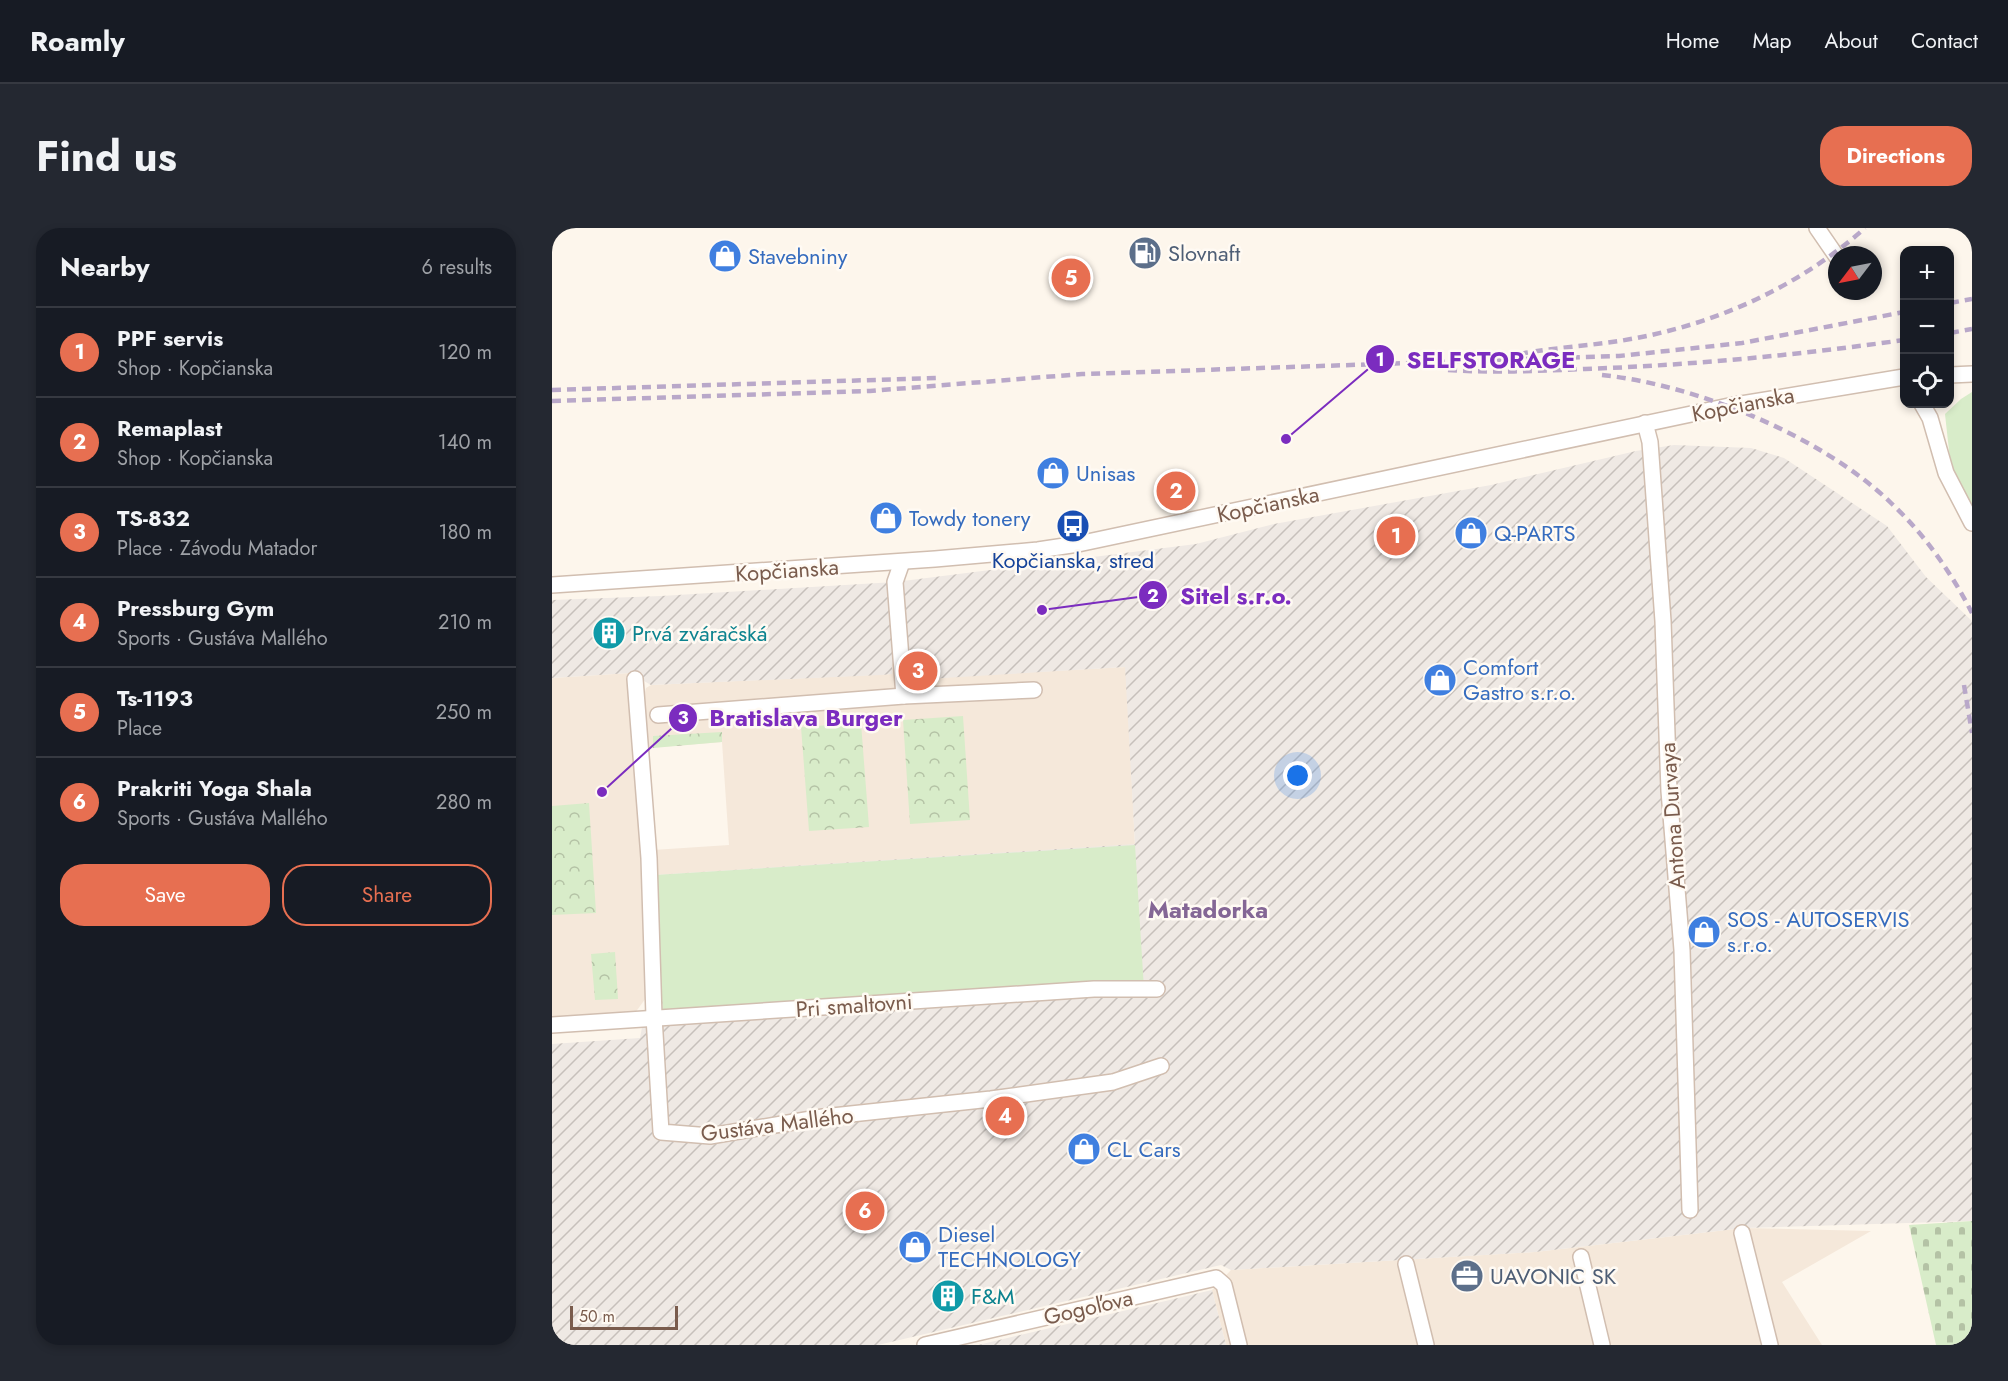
<!DOCTYPE html>
<meta charset="utf-8">
<style>
body{margin:0;font-family:Jost,sans-serif;background:#242831;color:#f1f3f6}
.controls{position:absolute;right:18px;top:18px;display:grid;overflow:hidden;border-radius:12px;box-shadow:0 3px 9px #0003}
.controls button{width:54px;height:54px;display:grid;place-items:center;padding:0;border:0;border-bottom:2px solid #363941;background:#171b24;color:#f1f3f6;font:30px sans-serif}
.compass{position:absolute;left:1276px;top:18px;width:54px;height:54px;border-radius:50%;background:#171b24;box-shadow:0 3px 9px #0003;rotate:238deg}
.scale{position:absolute;left:18px;bottom:15px;width:108px;box-sizing:border-box;padding-left:6px;border:3px solid #7a5c4d;border-top:0;font-size:16px;line-height:21px;white-space:nowrap;color:#7a5c4d;-webkit-text-stroke:4px #fffaf3;paint-order:stroke}
.you{position:absolute;left:746px;top:548px;width:21px;height:21px;margin:-15px;border:4px solid #fff;border-radius:50%;background:#1a73e8;box-shadow:0 0 0 9px #1a73e833}
.badge{display:grid;place-items:center;width:39px;height:39px;border-radius:50%;background:#e76f51;color:#fff;font-size:20px;font-weight:700}
.pin{position:absolute;translate:-50% -50%;border:3px solid #fff;box-shadow:0 2px 6px #0006}
.list{margin:0;padding:0;list-style:none}
h2{display:flex;justify-content:space-between;align-items:center;height:78px;margin:0;padding:0 24px;font-size:26px}
h2 small{font-size:20px;font-weight:400;color:#9ea1a6}
.list li{display:grid;grid-template-columns:39px 1fr auto;gap:18px;align-items:center;box-sizing:border-box;height:90px;padding:0 24px;border-top:2px solid #363941}
.list b{display:block;font-size:22px;white-space:nowrap}
.list p{margin:0;font-size:20px;white-space:nowrap;color:#9ea1a6}
.list em{font-size:20px;font-style:normal;color:#9ea1a6}
.actions{display:flex;gap:12px;padding:18px 24px}
.actions a{flex:1;padding:14px 0;border:2px solid #e76f51;border-radius:24px;text-align:center;font-size:21px;color:#e76f51}
.actions .main{background:#e76f51;color:#fff}
.icon{flex:none;width:33px;height:33px;fill:none;stroke:currentColor;stroke-width:2;stroke-linecap:round;stroke-linejoin:round}
.map{position:relative;flex:none;width:1420px;height:1117px;overflow:hidden;border-radius:24px}
header{display:flex;align-items:center;gap:36px;box-sizing:border-box;height:84px;padding:0 30px;background:#171b24;border-bottom:2px solid #363941}
header strong{font-size:28px}
nav{display:flex;gap:33px;margin-inline-start:auto;font-size:21px}
.intro{display:flex;align-items:center;justify-content:space-between;box-sizing:border-box;height:144px;padding:0 36px}
h1{margin:0;font-size:42px}
.button{padding:15px 27px;border-radius:24px;background:#e76f51;color:#fff;font-size:21px;font-weight:700}
main{display:flex;gap:36px;padding:0 36px}
aside{flex:1;background:#171b24;border-radius:24px;box-shadow:0 3px 9px #0003}
.map>svg:first-child{display:block}
.residential{fill:#f5e8da}
.industrial{fill:url(#industrial-furrows)}
.green{fill:#d8ecc9}
.cemetery{fill:url(#cemetery-stones)}
.park{fill:url(#park-crowns)}
.lines{fill:none;stroke-linecap:round;stroke-linejoin:round}
.street-casing{stroke:#d1beb0;stroke-width:18}
.street{stroke:#fff;stroke-width:15}
.rail{stroke:#b9a8c9;stroke-width:4.5;stroke-dasharray:9 6;stroke-linecap:butt}
.labels{text-anchor:middle;dominant-baseline:central;stroke-width:5;stroke-linejoin:round;paint-order:stroke}
.service-label{font-size:22px;fill:#4e5e75;stroke:#fffaf3;text-anchor:start}
.shop-label{font-size:22px;fill:#366cbe;stroke:#fffaf3;text-anchor:start}
.street-label{font-size:22px;fill:#7a5c4d;stroke:#fffaf3}
.transit-label{font-size:22px;fill:#164399;stroke:#fffaf3}
.culture-label{font-size:22px;fill:#0d838f;stroke:#fffaf3;text-anchor:start}
.neighbourhood-label{font-size:24px;font-weight:bold;fill:#846695;stroke:#fffaf3}
.leader{fill:none;stroke:#7b2cbf;stroke-width:2}
.callout-dot{fill:#7b2cbf;stroke:#fffaf3;stroke-width:2}
.mark-label{font-size:18px;text-anchor:middle;font-weight:bold;fill:#fff}
.callout-label{font-size:24px;text-anchor:middle;font-weight:bold;fill:#7b2cbf;stroke:#fffaf3;stroke-width:5;stroke-linejoin:round;paint-order:stroke}
</style>
<header>
<strong>Roamly</strong>
<nav><a>Home</a><a>Map</a><a>About</a><a>Contact</a></nav>
</header>
<div class="intro"><h1>Find us</h1><a class="button">Directions</a></div>
<main>
<aside>
<h2>Nearby<small>6 results</small></h2>
<ul class="list">
<li><span class="badge">1</span><div><b>PPF servis</b><p>Shop · Kopčianska</p></div><em>120 m</em></li>
<li><span class="badge">2</span><div><b>Remaplast</b><p>Shop · Kopčianska</p></div><em>140 m</em></li>
<li><span class="badge">3</span><div><b>TS-832</b><p>Place · Závodu Matador</p></div><em>180 m</em></li>
<li><span class="badge">4</span><div><b>Pressburg Gym</b><p>Sports · Gustáva Mallého</p></div><em>210 m</em></li>
<li><span class="badge">5</span><div><b>Ts-1193</b><p>Place</p></div><em>250 m</em></li>
<li><span class="badge">6</span><div><b>Prakriti Yoga Shala</b><p>Sports · Gustáva Mallého</p></div><em>280 m</em></li>
</ul>
<div class="actions"><a class="main">Save</a><a>Share</a></div>
</aside>
<div class="map">
<svg width="1420" height="1117" viewBox="0 0 1420 1117">
<defs>
<pattern id="industrial-furrows" width="10" height="10" patternUnits="userSpaceOnUse" patternTransform="scale(1.5)"><rect width="10" height="10" fill="#efe9e4"/><path d="M-1 1l2-2M0 10L10 0M9 11l2-2" fill="none" stroke="#c7c0bb"/></pattern>
<pattern id="cemetery-stones" width="16" height="16" patternUnits="userSpaceOnUse" patternTransform="scale(1.5)"><rect width="16" height="16" fill="#d8ecc9"/><path d="M2 7V4a2 2 0 0 1 4 0v3zM10 15v-3a2 2 0 0 1 4 0v3z" fill="#b4c2a5"/></pattern>
<pattern id="park-crowns" width="20" height="18" patternUnits="userSpaceOnUse" patternTransform="scale(1.5)"><rect width="20" height="18" fill="#d8ecc9"/><path d="M2 6a3 3 0 1 1 6 0M12 15a3 3 0 1 1 6 0" fill="none" stroke="#b4c2a5"/></pattern>
</defs>
<rect width="100%" height="100%" fill="#fdf6ec"/>
<g class="residential">
<path d="M371 432 375 450 574 439 583 617 103 647 101 622 177 617 170 514 96 520 92 467 94 460 99 457 340 446V436Z"/>
<path d="M78 445 96 767 83 785 0 789V450Z"/>
<path d="M1192 1000 1319 1003 1230 1054 1270 1117H674L660 1062 679 1042 983 1024Z"/>
</g>
<g class="industrial">
<path d="M1122 217 1199 220 1232 230 1335 298 1374 349 1420 393V993L1192 1000 983 1024 679 1042 669 1037 326 1117H0V816L88 810 96 767 90 646 103 647 583 616 573 439 375 451 371 432 340 436V446L329 447 99 457 78 445 0 450V372L109 368 343 354 644 316 722 296 939 257 1084 223Z"/>
<path d="M660 1062 674 1117H426L605 1075Z"/>
</g>
<g class="green">
<path d="M1420 164V279L1399 241 1393 186 1409 171Z"/>
<path d="M583 617 592 761 111 787 103 647Z"/>
</g>
<path class="cemetery" d="M1420 993V1117H1384L1357 997Z"/>
<g class="park">
<path d="M411 488 418 592 358 596 351 492Z"/>
<path d="M309 495 317 599 257 603 249 499Z"/>
<path d="M170 504V514L101 520V508Z"/>
<path d="M37 575 44 685 0 687V578Z"/>
<path d="M63 724 66 771 43 772 39 726Z"/>
</g>
<g class="lines">
<defs>
<g id="street">
<path d="M1265 0 1285 29"/>
<path d="M1398 147 1420 146"/>
<path d="M1370 176 1378 190 1394 245 1420 295"/>
<path d="M1093 195 1098 214 1111 393 1117 563 1130 722 1138 982"/>
<path d="M350 334 343 354 352 468"/>
<path d="M0 357 383 331 486 322 526 316 1177 178 1352 149"/>
<path d="M83 451 97 630 102 789 109 904 158 908 271 889 439 871 561 854 609 838"/>
<path d="M106 487 352 468 482 462"/>
<path d="M0 797 542 761H605"/>
<path d="M1190 1005 1218 1117"/>
<path d="M1029 1029 1050 1117"/>
<path d="M854 1036 874 1117"/>
<path d="M373 1117 664 1050 672 1057 687 1117"/>
</g>
</defs>
<use href="#street" class="street-casing"/>
<use href="#street" class="street"/>
<g class="rail">
<path d="M1398 75 1420 71"/>
<path d="M1398 105 1420 101"/>
<path d="M967 126C1000 120 1034 118 1067 113 1158 99 1244 61 1313 0"/>
<path d="M896 142C942 145 987 143 1033 141 1141 137 1246 127 1352 112"/>
<path d="M1050 147C1145 157 1270 208 1339 275 1373 307 1399 344 1420 385"/>
<path d="M0 162 385 150"/>
<path d="M0 173 318 163 530 146 1067 128 1190 115 1352 84"/>
<path d="M1412 457 1420 505"/>
</g>
</g>
<defs>
<symbol id="fuel-disc" viewBox="-11 -11 22 22"><circle r="9.5" fill="#5c6f8a" stroke="#fffaf3"/><path d="M-5.5-6h7V0h2V4h1.3V-2.5L3-4.5l.8-.8L6-3V5H2.5V1h-1V6h-7ZM-4.2-4.7v3.2H.2V-4.7Z" fill="#fff"/></symbol>
<symbol id="shop-disc" viewBox="-11 -11 22 22"><circle r="9.5" fill="#3f7fe0" stroke="#fffaf3"/><path d="M-5-2.5h2.3a2.7 3.5 0 0 1 5.4 0H5L5.5 6h-11ZM-1.5-2.5h3a1.5 2.3 0 0 0-3 0Z" fill="#fff"/></symbol>
<symbol id="bus-disc" viewBox="-11 -11 22 22"><circle r="9.5" fill="#1a4fb4" stroke="#fffaf3"/><path d="M-5-6H5V4H4V6H2V4H-2V6H-4V4H-5ZM-3.5-4V0h7V-4ZM-3.5 1.2v1.5H-2V1.2ZM2 1.2v1.5H3.5V1.2Z" fill="#fff"/></symbol>
<symbol id="building-disc" viewBox="-11 -11 22 22"><circle r="9.5" fill="#0f9aa8" stroke="#fffaf3"/><path d="M-4-6H4V6H1V3H-1V6H-4ZM-2.5-4.3h1.7v1.8h-1.7ZM.8-4.3h1.7v1.8H.8ZM-2.5-1h1.7V.8h-1.7ZM.8-1h1.7V.8H.8Z" fill="#fff"/></symbol>
<symbol id="office-disc" viewBox="-11 -11 22 22"><circle r="9.5" fill="#5c6f8a" stroke="#fffaf3"/><path d="M-6-3h4V-5.5h4V-3h4V5H-6ZM-1-4.5V-3h2v-1.5ZM-6 0V1H6V0Z" fill="#fff"/></symbol>
</defs>
<g fill-rule="evenodd">
<use href="#fuel-disc" x="574" y="6" width="38" height="38"/>
<use href="#shop-disc" x="154" y="9" width="38" height="38"/>
<use href="#shop-disc" x="482" y="226" width="38" height="38"/>
<use href="#shop-disc" x="315" y="271" width="38" height="38"/>
<use href="#bus-disc" x="502" y="279" width="38" height="38"/>
<use href="#shop-disc" x="900" y="286" width="38" height="38"/>
<use href="#building-disc" x="38" y="386" width="38" height="38"/>
<use href="#shop-disc" x="869" y="433" width="38" height="38"/>
<use href="#shop-disc" x="1133" y="685" width="38" height="38"/>
<use href="#shop-disc" x="513" y="902" width="38" height="38"/>
<use href="#shop-disc" x="344" y="1000" width="38" height="38"/>
<use href="#office-disc" x="896" y="1029" width="38" height="38"/>
<use href="#building-disc" x="377" y="1049" width="38" height="38"/>
</g>
<g class="labels">
<g class="service-label">
<text x="616" y="25">Slovnaft</text>
<text x="938" y="1048">UAVONIC SK</text>
</g>
<g class="shop-label">
<text x="196" y="28">Stavebniny</text>
<text x="524" y="245">Unisas</text>
<text x="357" y="290">Towdy tonery</text>
<text x="942" y="305">Q-PARTS</text>
<text x="911" y="439">Comfort<tspan x="911" dy="25">Gastro s.r.o.</tspan></text>
<text x="1175" y="691">SOS - AUTOSERVIS<tspan x="1175" dy="25">s.r.o.</tspan></text>
<text x="555" y="921">CL Cars</text>
<text x="386" y="1006">Diesel<tspan x="386" dy="25">TECHNOLOGY</tspan></text>
</g>
<g class="street-label">
<text transform="translate(1191 176) rotate(-11)">Kopčianska</text>
<text transform="translate(716 276) rotate(-12)">Kopčianska</text>
<text transform="translate(235 342) rotate(-4)">Kopčianska</text>
<text transform="translate(1120 588) rotate(-94)">Antona Durvaya</text>
<text transform="translate(302 777) rotate(-4)">Pri smaltovni</text>
<text transform="translate(225 896) rotate(-7)">Gustáva Mallého</text>
<text transform="translate(536 1079) rotate(-13)">Gogoľova</text>
</g>
<g class="transit-label">
<text x="521" y="332">Kopčianska, stred</text>
</g>
<g class="culture-label">
<text x="80" y="405">Prvá zváračská</text>
<text x="419" y="1068">F&amp;M</text>
</g>
<g class="neighbourhood-label">
<text x="656" y="681">Matadorka</text>
</g>
</g>
<path class="leader" d="M734 211L828 131M490 382L601 367M50 564L131 490"/>
<g class="callout-dot">
<circle cx="734" cy="211" r="6"/>
<circle cx="490" cy="382" r="6"/>
<circle cx="50" cy="564" r="6"/>
<circle cx="828" cy="131" r="15"/>
<circle cx="601" cy="367" r="15"/>
<circle cx="131" cy="490" r="15"/>
</g>
<g class="mark-label">
<text x="828" y="138">1</text>
<text x="601" y="374">2</text>
<text x="131" y="496">3</text>
</g>
<g class="callout-label">
<text x="939" y="140">SELFSTORAGE</text>
<text x="684" y="376">Sitel s.r.o.</text>
<text x="254" y="498">Bratislava Burger</text>
</g>
</svg>
<div class="controls">
<button>+</button>
<button>−</button>
<button><svg class="icon" aria-label="locate" viewBox="0 0 24 24"><circle cx="12" cy="12" r="6"/><path d="M12 2v4M12 18v4M2 12h4M18 12h4"/></svg></button>
</div>
<svg class="compass" viewBox="-18 -18 36 36"><path d="M0-13l5 13h-10z" fill="#e53935"/><path d="M0 13l5-13h-10z" fill="#9ea1a6"/></svg>
<div class="scale">50 m</div>
<div class="you"></div>
<div class="pin badge" style="left:844px;top:308px">1</div>
<div class="pin badge" style="left:624px;top:263px">2</div>
<div class="pin badge" style="left:366px;top:443px">3</div>
<div class="pin badge" style="left:453px;top:888px">4</div>
<div class="pin badge" style="left:519px;top:50px">5</div>
<div class="pin badge" style="left:313px;top:983px">6</div>
</div>
</main>
